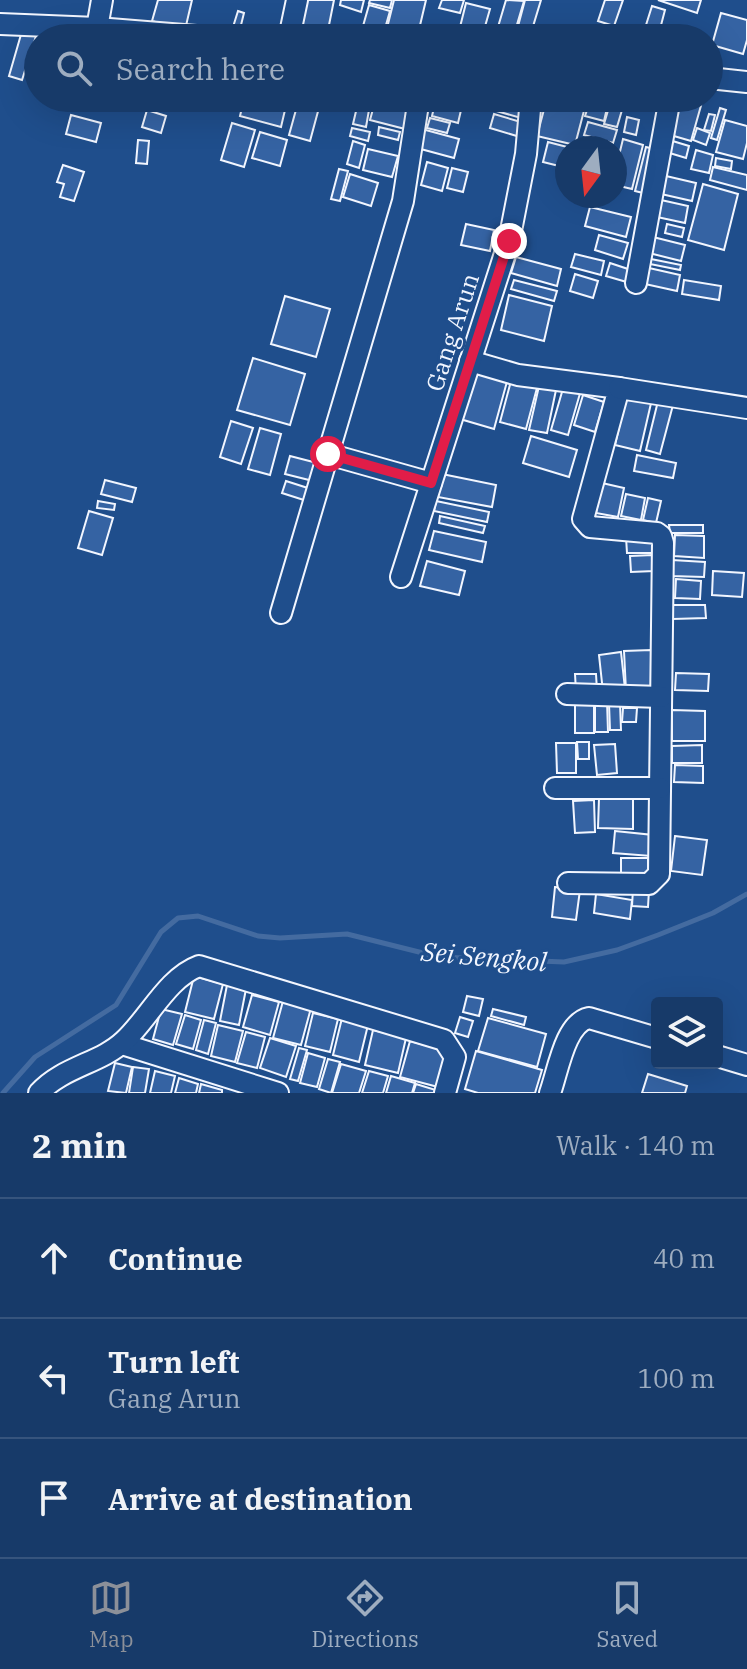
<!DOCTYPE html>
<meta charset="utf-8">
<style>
body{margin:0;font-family:"IBM Plex Serif",serif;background:#244571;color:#f1f3f6}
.controls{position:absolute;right:24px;bottom:24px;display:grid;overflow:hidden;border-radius:8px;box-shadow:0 8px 32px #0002}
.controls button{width:72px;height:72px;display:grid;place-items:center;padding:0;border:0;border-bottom:2px solid #36547d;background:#173a69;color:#f1f3f6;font:40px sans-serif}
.compass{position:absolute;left:555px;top:136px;width:72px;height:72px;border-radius:50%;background:#173a69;box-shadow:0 8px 32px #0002;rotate:195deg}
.stop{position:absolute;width:24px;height:24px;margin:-18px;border:6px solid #e11d48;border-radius:50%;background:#fff}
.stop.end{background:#e11d48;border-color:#fff;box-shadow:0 2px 8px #0008}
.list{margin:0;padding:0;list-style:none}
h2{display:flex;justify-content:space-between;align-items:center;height:104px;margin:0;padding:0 32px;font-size:34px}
h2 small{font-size:26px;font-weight:400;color:#9eadc0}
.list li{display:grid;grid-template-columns:52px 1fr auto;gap:24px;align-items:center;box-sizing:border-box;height:120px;padding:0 32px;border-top:2px solid #36547d}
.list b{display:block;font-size:30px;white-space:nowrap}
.list p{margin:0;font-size:26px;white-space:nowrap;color:#9eadc0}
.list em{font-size:26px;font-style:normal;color:#9eadc0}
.icon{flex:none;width:44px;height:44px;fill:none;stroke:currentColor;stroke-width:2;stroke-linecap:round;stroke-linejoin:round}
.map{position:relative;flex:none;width:747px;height:1093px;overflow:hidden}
.search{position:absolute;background:#173a69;box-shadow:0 8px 32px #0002;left:24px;right:24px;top:24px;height:88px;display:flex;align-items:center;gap:20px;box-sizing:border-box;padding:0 28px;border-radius:44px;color:#9eadc0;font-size:30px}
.sheet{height:464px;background:#173a69}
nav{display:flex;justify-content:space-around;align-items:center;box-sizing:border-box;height:112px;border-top:2px solid #36547d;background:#173a69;font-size:22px;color:#9eadc0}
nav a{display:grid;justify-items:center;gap:4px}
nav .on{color:#8c9099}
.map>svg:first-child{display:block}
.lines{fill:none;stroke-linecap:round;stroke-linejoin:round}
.stream{stroke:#446ba0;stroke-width:5}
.building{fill:#3563a3;stroke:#f2f6ff;stroke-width:2}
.minor-casing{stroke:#f2f6ff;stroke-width:24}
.minor{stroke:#1f4e8c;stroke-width:20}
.route{stroke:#e11d48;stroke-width:10}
.labels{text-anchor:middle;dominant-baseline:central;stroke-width:6;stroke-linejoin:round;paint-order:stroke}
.street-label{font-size:24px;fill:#f2f6ff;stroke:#1f4e8c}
.water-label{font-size:26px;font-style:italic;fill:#f2f6ff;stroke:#1f4e8c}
</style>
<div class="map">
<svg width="747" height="1093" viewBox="0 0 747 1093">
<rect width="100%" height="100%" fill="#1f4e8c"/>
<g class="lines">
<path class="stream" d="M3 1093 35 1057 116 1005 161 932 178 918 198 916 258 936 280 938 347 934 439 957 564 962 617 950 658 935 713 913 747 894"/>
</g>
<g class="building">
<path d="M158 0H192L185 30 152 21Z"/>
<path d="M302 0H334L327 35 296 29Z"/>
<path d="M341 0H364L361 12 340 5Z"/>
<path d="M370 0H392L390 8 369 3Z"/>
<path d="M394 0H426L417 38 386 32Z"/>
<path d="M442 0H464L460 13 439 8Z"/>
<path d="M506 0 524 1 513 38H497L495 37Z"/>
<path d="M525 0H541L531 33 517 30Z"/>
<path d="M605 0H623L614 26 598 21Z"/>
<path d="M658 0H701L697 13Z"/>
<path d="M466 3 490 9 482 37 459 31Z"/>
<path d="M369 5 390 11 384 32 363 26Z"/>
<path d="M652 6 665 10 660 29 646 25Z"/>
<path d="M238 11 244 13 240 29 233 27Z"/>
<path d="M721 13 747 20V40L743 54 712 45Z"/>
<path d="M22 31 36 36 22 80 9 76Z"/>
<path d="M376 98H413L405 129 370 120Z"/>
<path d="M496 98H526L521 118 493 110Z"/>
<path d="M547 98 585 107 575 145 537 136Z"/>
<path d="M677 98 702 102 691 141 667 134Z"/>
<path d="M244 99 285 110 281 127 240 116Z"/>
<path d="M299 99 320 104 310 141 289 135Z"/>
<path d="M436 99 462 106 458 123 432 116Z"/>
<path d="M589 104 607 108 604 121 585 116Z"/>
<path d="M357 107 369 110 366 127 353 124Z"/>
<path d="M609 107 622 110 617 127 604 124Z"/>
<path d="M720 108 726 110 717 140 711 138Z"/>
<path d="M147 110 166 116 161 133 142 127Z"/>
<path d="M494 114 524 123 520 137 490 128Z"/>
<path d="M709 114 715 115 711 131 704 130Z"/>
<path d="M71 115 101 123 96 142 66 134Z"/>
<path d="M627 117 639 120 636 135 624 132Z"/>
<path d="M430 118 450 123 447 133 427 128Z"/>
<path d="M725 120 747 126V143L743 159 716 152Z"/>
<path d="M588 122 617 130 613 143 584 135Z"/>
<path d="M232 123 255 130 244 167 221 160Z"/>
<path d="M379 127 400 132 398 140 378 135Z"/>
<path d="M352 128 370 132 368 141 350 136Z"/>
<path d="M697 128 710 133 706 145 693 140Z"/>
<path d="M422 129 459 139 454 158 417 148Z"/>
<path d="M260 132 287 140 280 166 252 158Z"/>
<path d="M623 139 643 145 632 189 615 185V172Z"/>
<path d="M666 139 689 146 686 158 663 151Z"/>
<path d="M138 140 149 141 147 164 136 163Z"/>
<path d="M353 141 365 145 359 168 347 164Z"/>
<path d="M548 142 571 148H567V168L543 162Z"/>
<path d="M646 147 658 150 647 194 635 191Z"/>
<path d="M368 149 398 156 392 177 363 170Z"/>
<path d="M696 150 713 155 709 173 691 169Z"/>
<path d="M716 158 732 161 731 169 715 166Z"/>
<path d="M427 162 448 168 442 191 421 185Z"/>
<path d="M63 165 84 172 74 201 60 197 64 184 57 182Z"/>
<path d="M713 167 747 175V190L710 180Z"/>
<path d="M452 168 468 172 463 192 447 188Z"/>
<path d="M339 169 348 171 340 201 331 199Z"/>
<path d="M350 174 378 183 371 206 343 197Z"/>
<path d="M666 176 696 183 692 201 661 194Z"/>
<path d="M703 184 738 194 724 250 688 240Z"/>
<path d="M661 200 688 206 685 223 657 217Z"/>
<path d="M590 207 631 217 626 237 585 226Z"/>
<path d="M466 224 494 230 490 251 461 245Z"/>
<path d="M667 224 684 228 682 237 665 233Z"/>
<path d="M599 235 628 243 623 259 595 250Z"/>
<path d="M653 237 685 245 681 261 649 253Z"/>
<path d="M575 254 604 261 601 275 571 267Z"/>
<path d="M516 257 561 269 557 286 511 273Z"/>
<path d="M651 259 681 265 680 270 650 264Z"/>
<path d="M610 263 634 271 630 283 606 276Z"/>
<path d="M649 268 680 275 677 291 645 284Z"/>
<path d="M575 274 598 281 593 298 570 291Z"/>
<path d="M514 280 557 291 554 301 511 289Z"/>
<path d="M684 280 721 286 719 300 682 294Z"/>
<path d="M509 295 552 306 544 341 501 330Z"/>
<path d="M285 296 330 309 316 357 271 344Z"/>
<path d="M253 358 305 374 290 425 237 410Z"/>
<path d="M474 368 508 378 494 429 460 419Z"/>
<path d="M511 381 537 388 526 429 500 422Z"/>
<path d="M564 385 581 390 568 435 551 430Z"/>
<path d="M539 386 556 390 547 433 529 430Z"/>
<path d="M627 393 652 399 640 451 615 445Z"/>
<path d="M583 395 604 402 595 432 574 425Z"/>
<path d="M658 401 673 405 660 454 646 450Z"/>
<path d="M231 421 253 428 241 464 220 457Z"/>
<path d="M260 428 281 434 270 475 248 469Z"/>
<path d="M531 436 577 450 569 477 523 463Z"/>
<path d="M637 455 676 463 673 478 634 471Z"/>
<path d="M290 456 321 464 317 482 285 474Z"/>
<path d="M442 474 496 485 492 507 438 497Z"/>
<path d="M105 480 136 488 132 502 101 494Z"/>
<path d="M286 481 314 490 310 502 282 493Z"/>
<path d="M602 483 624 488 618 517 596 513Z"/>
<path d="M626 494 645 498 641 520 621 516Z"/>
<path d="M648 498 661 501 656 523 643 520Z"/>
<path d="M98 501 115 504 114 510 97 508Z"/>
<path d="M436 501 489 512 487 522 434 511Z"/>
<path d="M89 511 113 518 102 555 78 548Z"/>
<path d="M440 516 485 526 483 533 439 523Z"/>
<path d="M669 525H703V533H670Z"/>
<path d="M434 531 486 542 482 562 429 550Z"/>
<path d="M675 535 704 536V558L674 556Z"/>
<path d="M656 536V553H627L626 537Z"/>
<path d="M653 555 654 571 631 572 630 556Z"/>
<path d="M672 560 705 562 704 577 671 576Z"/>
<path d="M427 561 465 571 459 595 420 586Z"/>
<path d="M713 571 744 573 742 597 712 595Z"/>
<path d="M676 579 701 581 700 599 675 598Z"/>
<path d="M672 605H705L706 618 673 619Z"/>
<path d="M651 650 653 689 626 691 624 651Z"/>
<path d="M621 652 625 689 603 692 599 655Z"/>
<path d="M676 673 709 674 708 691 675 690Z"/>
<path d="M575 674H596L597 691 576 692Z"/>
<rect x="575" y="701" width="19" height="32"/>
<path d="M595 701H607L608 732H595Z"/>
<path d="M620 703 621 730H610L609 704Z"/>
<path d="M623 708H637L636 722H622Z"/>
<path d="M672 710 705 711V741H672Z"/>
<path d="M577 742H589V759H578Z"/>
<path d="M556 743H576V773H557Z"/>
<path d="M615 744 617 773 597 775 594 745Z"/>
<path d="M702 745V763H672V746Z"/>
<path d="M675 765 703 766V783L674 782Z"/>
<path d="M599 798 633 799V829L598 828Z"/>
<path d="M594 800 595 832 575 833 573 801Z"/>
<path d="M615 831 653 835 651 856 613 853Z"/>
<path d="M675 836 707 840 702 875 671 871Z"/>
<path d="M621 858H648V874L621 873Z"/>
<path d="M555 887 580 890 576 920 552 917Z"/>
<path d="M633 889 649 890 648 907 632 906Z"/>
<path d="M596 894 632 900 630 919 594 913Z"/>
<path d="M194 976 223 984 214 1019 185 1012Z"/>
<path d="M227 985 246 989 239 1025 220 1021Z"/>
<path d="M252 995 279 1002 270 1035 243 1027Z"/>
<path d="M467 996 483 999 479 1016 463 1012Z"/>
<path d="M283 1001 311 1008 301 1045 273 1038Z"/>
<path d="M161 1009 182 1014 173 1045 153 1039Z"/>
<path d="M493 1009 526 1017 524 1025 491 1016Z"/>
<path d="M313 1013 338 1019 330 1052 305 1046Z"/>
<path d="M185 1015 201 1020 193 1049 176 1044Z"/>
<path d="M460 1017 473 1021 468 1037 455 1033Z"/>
<path d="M342 1018 368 1025 359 1062 333 1055Z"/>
<path d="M488 1018 546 1034 537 1067 478 1051Z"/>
<path d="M204 1020 216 1023 208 1054 196 1050Z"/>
<path d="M218 1025 243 1031 235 1062 211 1056Z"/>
<path d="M373 1030 406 1038 398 1073 365 1065Z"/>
<path d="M246 1032 265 1037 257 1068 237 1063Z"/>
<path d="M270 1038 296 1046 286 1077 260 1068Z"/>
<path d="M410 1041 447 1051 438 1087 400 1077Z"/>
<path d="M299 1048 307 1050 298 1081 290 1079Z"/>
<path d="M476 1051 542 1070 535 1093H478L465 1089Z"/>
<path d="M308 1053 325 1058 317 1087 300 1083Z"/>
<path d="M328 1059 340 1062 331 1093 319 1089Z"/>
<path d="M115 1063 132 1067 126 1093 108 1091Z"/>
<path d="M341 1064 366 1071 359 1093H332Z"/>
<path d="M133 1067 149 1069 145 1093H129Z"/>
<path d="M155 1071 175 1076 171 1093H150Z"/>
<path d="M369 1071 388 1076 383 1093H362Z"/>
<path d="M648 1074 687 1086 685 1093H642Z"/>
<path d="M391 1076 415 1083 412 1093H386Z"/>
<path d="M179 1078 198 1084 196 1093H175Z"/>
<path d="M201 1084 222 1090V1093H199Z"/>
<path d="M416 1084 439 1091 438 1093H413Z"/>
</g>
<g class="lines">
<defs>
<g id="minor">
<path d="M0 24 97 28 221 38"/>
<path d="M97 28 102 0"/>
<path d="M289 38 297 0"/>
<path d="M709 78 747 82"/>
<path d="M636 283 670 98"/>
<path d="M470 361 518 375 619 388 583 519 590 527 657 533 661 536 663 543 659 874 649 884 568 883"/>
<path d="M619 388 747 408"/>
<path d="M328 454 431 483"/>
<path d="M401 577 509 241 526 154 531 98"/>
<path d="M281 613 403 201 419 98"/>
<path d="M567 694 661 697"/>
<path d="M555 788H660"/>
<path d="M122 1044 278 1093"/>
<path d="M717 1056 747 1065"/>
<path d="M39 1093C62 1067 101 1063 124 1041 149 1018 167 978 199 966L444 1040 455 1057 445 1093"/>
<path d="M550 1093C558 1071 565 1023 589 1018L657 1038"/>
</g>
</defs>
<use href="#minor" class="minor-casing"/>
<use href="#minor" class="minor"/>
</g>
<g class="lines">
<path class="route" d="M328 454 431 483 509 241"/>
</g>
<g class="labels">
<g class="street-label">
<text transform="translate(452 332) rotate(-72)">Gang Arun</text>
</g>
<g class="water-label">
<text transform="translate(484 956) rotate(5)">Sei Sengkol</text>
</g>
</g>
</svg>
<div class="controls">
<button><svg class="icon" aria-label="layers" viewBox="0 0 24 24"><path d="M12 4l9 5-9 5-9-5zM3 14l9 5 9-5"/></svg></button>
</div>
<svg class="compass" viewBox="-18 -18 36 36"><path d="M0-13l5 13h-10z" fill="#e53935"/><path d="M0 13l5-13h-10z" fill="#9eadc0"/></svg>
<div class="stop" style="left:328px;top:454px"></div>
<div class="stop end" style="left:509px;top:241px"></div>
<div class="search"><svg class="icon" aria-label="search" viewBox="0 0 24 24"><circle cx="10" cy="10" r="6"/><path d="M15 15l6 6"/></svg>Search here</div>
</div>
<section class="sheet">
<h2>2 min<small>Walk · 140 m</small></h2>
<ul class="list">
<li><svg class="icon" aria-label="ahead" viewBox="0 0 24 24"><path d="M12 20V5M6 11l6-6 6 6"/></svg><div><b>Continue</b></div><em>40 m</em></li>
<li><svg class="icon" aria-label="left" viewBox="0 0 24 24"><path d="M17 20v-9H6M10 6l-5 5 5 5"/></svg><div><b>Turn left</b><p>Gang Arun</p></div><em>100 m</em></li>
<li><svg class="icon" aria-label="arrive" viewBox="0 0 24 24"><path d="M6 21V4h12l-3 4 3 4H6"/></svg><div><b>Arrive at destination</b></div></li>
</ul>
</section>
<nav>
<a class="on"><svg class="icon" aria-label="map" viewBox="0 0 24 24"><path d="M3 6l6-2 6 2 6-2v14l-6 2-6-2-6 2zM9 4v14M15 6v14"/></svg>Map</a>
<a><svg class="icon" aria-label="directions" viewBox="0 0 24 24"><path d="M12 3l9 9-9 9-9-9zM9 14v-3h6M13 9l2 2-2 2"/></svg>Directions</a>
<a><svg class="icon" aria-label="saved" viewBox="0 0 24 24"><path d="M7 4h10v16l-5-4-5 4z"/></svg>Saved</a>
</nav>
